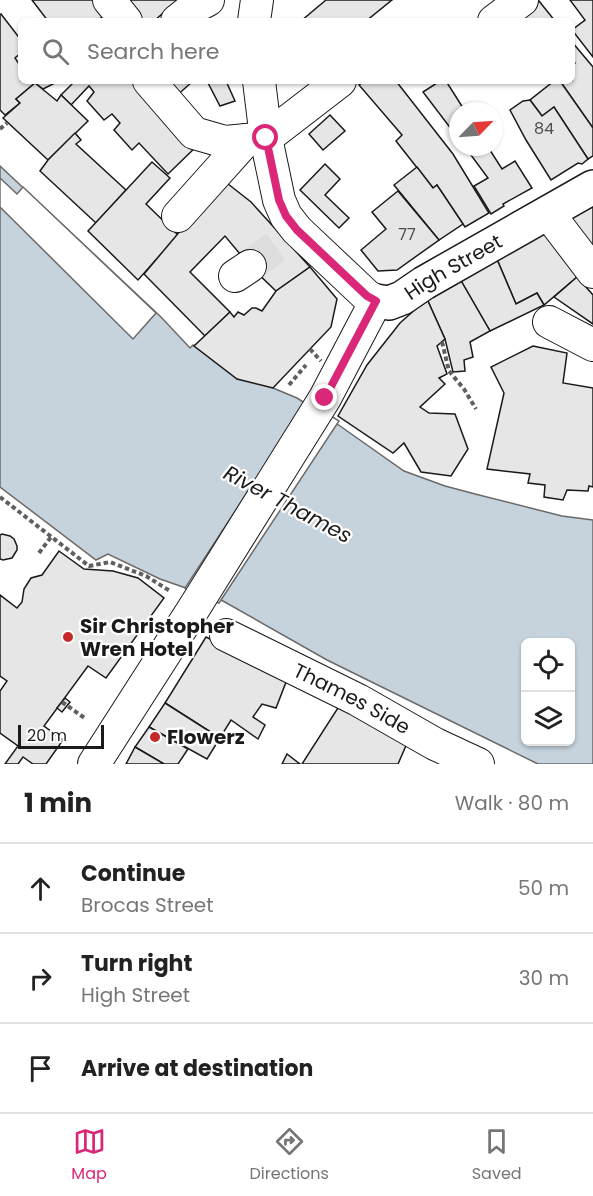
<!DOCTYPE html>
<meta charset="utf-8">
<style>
body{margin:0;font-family:Poppins,sans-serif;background:#f6f6f6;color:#222}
.controls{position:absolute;right:18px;bottom:18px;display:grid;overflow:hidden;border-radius:9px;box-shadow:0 2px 4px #0004}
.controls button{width:54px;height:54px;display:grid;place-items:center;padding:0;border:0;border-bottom:2px solid #e0e0e0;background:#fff;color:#222;font:30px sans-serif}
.compass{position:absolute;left:449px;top:102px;width:54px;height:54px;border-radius:50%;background:#fff;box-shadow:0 2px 4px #0004;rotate:65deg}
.scale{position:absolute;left:18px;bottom:15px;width:86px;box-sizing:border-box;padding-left:6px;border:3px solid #1a1a1a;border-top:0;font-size:16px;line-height:21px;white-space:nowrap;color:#1a1a1a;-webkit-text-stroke:4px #fff;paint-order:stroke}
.stop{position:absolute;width:18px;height:18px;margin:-14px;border:4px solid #db2777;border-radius:50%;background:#fff}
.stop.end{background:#db2777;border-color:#fff;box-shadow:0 2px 6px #0008}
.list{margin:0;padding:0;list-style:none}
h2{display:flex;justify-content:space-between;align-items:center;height:78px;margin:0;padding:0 24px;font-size:26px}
h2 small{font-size:20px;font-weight:400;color:#767676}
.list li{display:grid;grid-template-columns:39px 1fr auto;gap:18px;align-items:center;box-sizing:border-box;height:90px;padding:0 24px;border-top:2px solid #e0e0e0}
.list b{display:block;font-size:22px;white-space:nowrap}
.list p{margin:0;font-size:20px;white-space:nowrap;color:#767676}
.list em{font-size:20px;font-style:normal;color:#767676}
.icon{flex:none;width:33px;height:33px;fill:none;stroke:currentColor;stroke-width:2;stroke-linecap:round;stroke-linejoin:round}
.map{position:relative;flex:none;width:593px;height:764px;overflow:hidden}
.search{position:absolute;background:#fff;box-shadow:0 2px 4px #0004;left:18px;right:18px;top:18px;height:66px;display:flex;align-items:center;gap:15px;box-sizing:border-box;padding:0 21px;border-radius:9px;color:#767676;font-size:22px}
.sheet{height:348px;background:#fff}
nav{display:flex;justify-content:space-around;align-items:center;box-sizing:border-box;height:84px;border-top:2px solid #e0e0e0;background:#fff;font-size:16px;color:#767676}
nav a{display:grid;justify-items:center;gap:3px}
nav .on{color:#db2777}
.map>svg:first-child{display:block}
.water{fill:#c6d2dc;stroke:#6a6a6a;stroke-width:1.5;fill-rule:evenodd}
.pier{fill:#fff;stroke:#6a6a6a;stroke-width:1.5}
.building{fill:#e6e6e6;stroke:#1a1a1a;stroke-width:1.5}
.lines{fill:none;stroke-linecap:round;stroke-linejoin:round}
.minor-tunnel{stroke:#ddd;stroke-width:32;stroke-dasharray:32 16;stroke-linecap:butt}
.minor-casing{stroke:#1a1a1a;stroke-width:34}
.major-casing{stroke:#1a1a1a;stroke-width:36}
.path{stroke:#5f5f5f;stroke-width:4;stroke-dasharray:4.5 3;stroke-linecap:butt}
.minor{stroke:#fff;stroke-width:32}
.major{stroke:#fff;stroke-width:33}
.path-bridge{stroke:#5f5f5f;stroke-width:4;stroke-dasharray:4.5 3;stroke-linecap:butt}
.route{stroke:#db2777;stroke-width:8}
.poi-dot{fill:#c62828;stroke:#fff;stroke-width:2}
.labels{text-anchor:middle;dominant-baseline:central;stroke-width:4.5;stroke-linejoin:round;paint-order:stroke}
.number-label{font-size:16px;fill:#4d4d4d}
.street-label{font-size:20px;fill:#1a1a1a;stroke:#fff}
.poi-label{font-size:20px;font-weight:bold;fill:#1a1a1a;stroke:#fff;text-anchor:start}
.water-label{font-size:21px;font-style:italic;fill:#1a1a1a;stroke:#fff}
</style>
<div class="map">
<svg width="593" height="764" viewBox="0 0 593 764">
<rect width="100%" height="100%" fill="#fff"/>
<path class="water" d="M0 166 161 317 190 348 193 345 237 378 273 388 297 398 333 421 404 471 445 486 479 495 562 516 593 520V764H538L327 660 223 601 160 579 108 554 96 560 0 487ZM526 642H570V742H526Z"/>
<g class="pier">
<path d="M0 178 17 194 23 187 156 313 133 339 0 207Z"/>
<path d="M307 401 339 421 219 603 192 594 185 588Z"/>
</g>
<g class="building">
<path d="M32 0H95L107 13 97 21H57L55 19 52 21H48Z"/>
<path d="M124 0H178L154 21H137Z"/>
<path d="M326 0H392L366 21H301Z"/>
<path d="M570 0H593V57L572 30 585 20Z"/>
<path d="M539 1 555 21H516L514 18Z"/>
<path d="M1 14 21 40V53L15 58 21 67V81H54L55 83 43 89 35 83 16 99 20 103 5 115 0 110V15Z"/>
<path d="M572 42 593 67V128L560 81H572V65L575 63 572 59Z"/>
<path d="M75 81H133L201 142 168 174 139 143 132 150 114 130 120 123 112 114 104 120 87 101 94 92 89 86 71 105 61 95Z"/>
<path d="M160 81H193L174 98Z"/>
<path d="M207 81H226L235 101 220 106Z"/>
<path d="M365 81H396L453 154 489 213 465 227 437 185 433 188 396 141 402 135 359 85Z"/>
<path d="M440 81H446L465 111H458V138L423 92Z"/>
<path d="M554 81H560L593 128V156L588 159 554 107 542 116 530 100Z"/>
<path d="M35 83 57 101 61 95 88 121 48 160 3 118 20 103 16 99Z"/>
<path d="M530 100 542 116 554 107 588 159 582 164 578 163 551 180 526 140 510 110 523 101Z"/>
<path d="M330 115 345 131 323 150 309 134Z"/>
<path d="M75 133 81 140 76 144 126 190 96 223 40 171 48 160Z"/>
<path d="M465 147H488L502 169 515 161 532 188 503 204 504 206 491 214 474 186 488 178Z"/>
<path d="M152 162 170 178 146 204 178 235 138 280 88 231Z"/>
<path d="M325 164 340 179 325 195 349 218 339 228 300 190Z"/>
<path d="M417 167 433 188 437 185 463 224 439 240 394 185Z"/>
<path d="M223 180 251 202 310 267 276 291 250 266 225 236 190 272 230 312 205 336 144 274Z"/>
<path d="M398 191 439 240 397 270 378 271 361 250 386 229 372 212Z"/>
<path d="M593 204V255L569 217Z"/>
<path d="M547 231 577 277 544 305 537 293 516 304 496 257Z"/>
<path d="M496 257 516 304 537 293 544 305 490 331 460 279Z"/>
<path d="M310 267 337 299 331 327 273 388 237 379 194 346 230 312 234 317 238 312 244 315 252 308H256L262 311 276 291Z"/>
<path d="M577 277 593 295V324L554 297Z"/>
<path d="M460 279 490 331 470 342 473 357 464 360 465 371 453 372 445 339 427 299Z"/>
<path d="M427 299 445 339 437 346 447 374 439 378 445 384 420 407 429 413 455 414 468 449 451 476 421 472 404 443 393 453 338 416 367 365 400 323Z"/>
<path d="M533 346 567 353 563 383 593 388V487L589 486 588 491 567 490 563 500 544 497 545 485 528 483 530 474 487 469 504 393 491 367Z"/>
<path d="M2 534 10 536 14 539 17 546V550L12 558 3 560 0 559V535Z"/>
<path d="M59 551 84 569 113 571 138 578 164 598 106 678 88 666 44 726 63 740 46 764H33L23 757 18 764H5L18 746 0 733V691L7 681 0 676V595L17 608 22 602 24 589 31 578 42 575Z"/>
<path d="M206 637 288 677 276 708 262 704 253 717 265 725 258 739 231 720 220 738 165 703Z"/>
<path d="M65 698 70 702 62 712 57 708Z"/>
<path d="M343 700 408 741 398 764H302Z"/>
<path d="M165 703 220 738 207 759 149 727Z"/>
<path d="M149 727 188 749 178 764H164L135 747Z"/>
<path d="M135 747 164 764H126Z"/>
<path d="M287 754 300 764H282Z"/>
</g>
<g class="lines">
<path class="minor-tunnel" d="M250 266 285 240"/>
<defs>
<g id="minor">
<path d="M109 0 126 21"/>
<path d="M177 21 193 8 208 0"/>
<path d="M254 21 257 0"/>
<path d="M494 21 522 0"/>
<path d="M149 81 194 133 225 142 266 138"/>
<path d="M266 138 340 81"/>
<path d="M548 213 593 272"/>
<path d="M178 216 246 140"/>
<path d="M235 276 250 266"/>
<path d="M549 322 593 345"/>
<path id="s1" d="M226 635 358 700 435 744 478 764"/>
<path d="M94 764 194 608 325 398 376 301 367 296 297 230 286 216 279 200 266 138 259 81"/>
</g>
<g id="major">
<path id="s2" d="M376 301 389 303 402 298 424 283 593 187"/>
</g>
</defs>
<use href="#minor" class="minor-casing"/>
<use href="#major" class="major-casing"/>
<g class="path">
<path d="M0 129 7 123"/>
<path d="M442 342 449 371 464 389 476 409"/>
<path d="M289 385 306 365"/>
<path d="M0 497 89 566 110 562 146 576 170 591"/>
<path d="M39 553 51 537"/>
<path d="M62 702 86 719"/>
</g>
<use href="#minor" class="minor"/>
<use href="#major" class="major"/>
<path class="path-bridge" d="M310 349 321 361"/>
</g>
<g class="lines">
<path class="route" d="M266 138 279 200 286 216 297 230 367 296 376 301 325 398"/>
</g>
<g class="poi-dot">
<circle cx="68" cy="637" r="6"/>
<circle cx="155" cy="737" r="6"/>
</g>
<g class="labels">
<g class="number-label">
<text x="544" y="128">84</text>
<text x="407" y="234">77</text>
</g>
<g class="street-label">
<text stroke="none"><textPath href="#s2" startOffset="87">High Street</textPath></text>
<text stroke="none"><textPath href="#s1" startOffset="141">Thames Side</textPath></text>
</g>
<g class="poi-label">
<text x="80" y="626">Sir Christopher<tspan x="80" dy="23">Wren Hotel</tspan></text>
<text x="167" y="737">Flowerz</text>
</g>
<g class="water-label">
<text transform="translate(288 504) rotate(28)">River Thames</text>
</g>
</g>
</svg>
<div class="controls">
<button><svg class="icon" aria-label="locate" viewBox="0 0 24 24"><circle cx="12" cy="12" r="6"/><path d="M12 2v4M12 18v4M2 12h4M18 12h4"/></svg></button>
<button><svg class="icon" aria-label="layers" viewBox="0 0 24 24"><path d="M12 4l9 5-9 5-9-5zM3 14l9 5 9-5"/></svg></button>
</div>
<svg class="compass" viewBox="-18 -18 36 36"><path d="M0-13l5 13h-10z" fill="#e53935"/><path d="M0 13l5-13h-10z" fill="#767676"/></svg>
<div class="scale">20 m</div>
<div class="stop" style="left:266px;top:138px"></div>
<div class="stop end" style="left:325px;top:398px"></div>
<div class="search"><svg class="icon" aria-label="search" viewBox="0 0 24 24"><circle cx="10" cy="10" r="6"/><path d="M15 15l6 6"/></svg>Search here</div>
</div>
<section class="sheet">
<h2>1 min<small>Walk · 80 m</small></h2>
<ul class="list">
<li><svg class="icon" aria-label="ahead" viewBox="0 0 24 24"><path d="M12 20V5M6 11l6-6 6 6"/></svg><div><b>Continue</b><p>Brocas Street</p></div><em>50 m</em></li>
<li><svg class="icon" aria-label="right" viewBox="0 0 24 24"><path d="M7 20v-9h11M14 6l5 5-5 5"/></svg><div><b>Turn right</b><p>High Street</p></div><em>30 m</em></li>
<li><svg class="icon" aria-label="arrive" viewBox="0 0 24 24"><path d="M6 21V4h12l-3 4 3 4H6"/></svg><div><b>Arrive at destination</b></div></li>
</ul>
</section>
<nav>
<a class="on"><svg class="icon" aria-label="map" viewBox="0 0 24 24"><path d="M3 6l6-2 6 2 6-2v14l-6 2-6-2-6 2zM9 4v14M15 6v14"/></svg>Map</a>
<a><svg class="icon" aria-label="directions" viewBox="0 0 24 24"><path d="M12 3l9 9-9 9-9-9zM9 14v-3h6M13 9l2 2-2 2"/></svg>Directions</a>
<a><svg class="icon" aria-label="saved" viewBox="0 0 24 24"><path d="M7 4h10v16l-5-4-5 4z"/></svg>Saved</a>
</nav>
